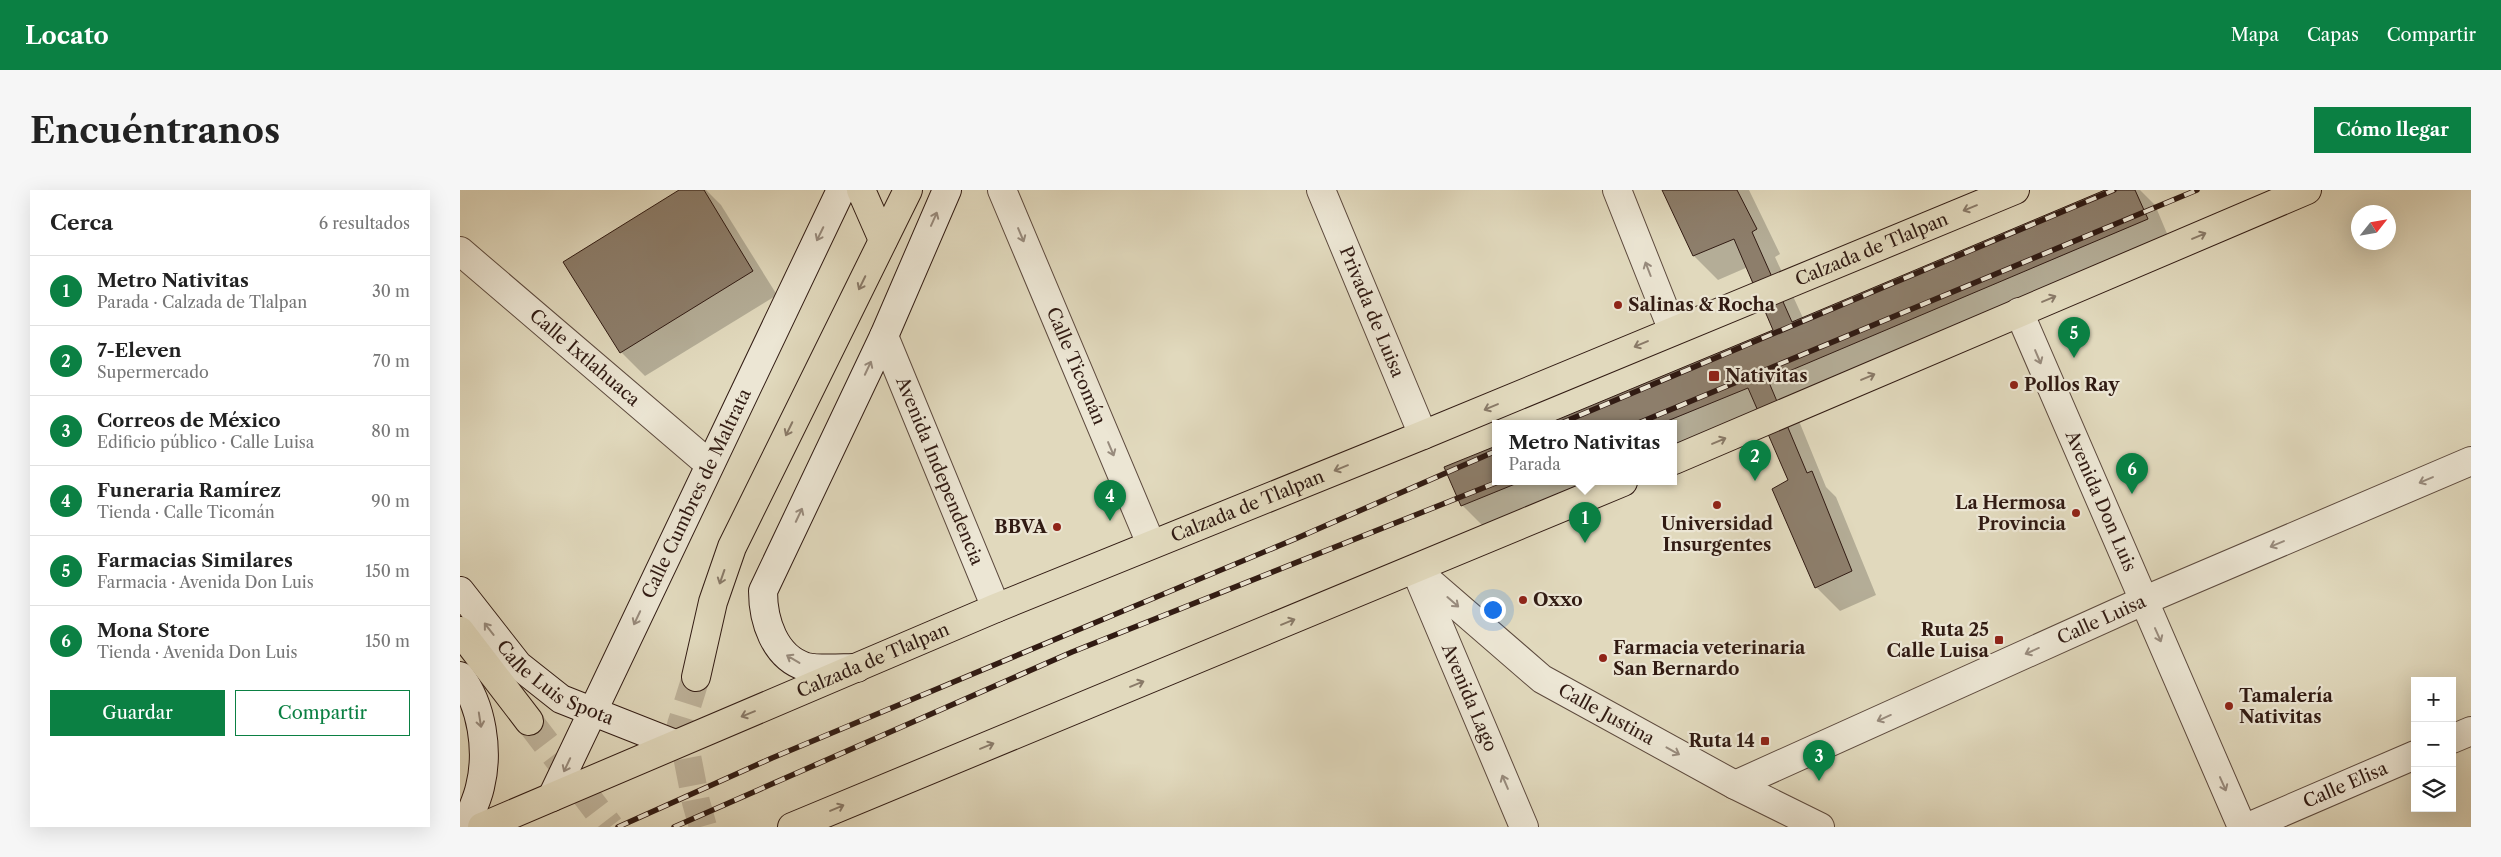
<!DOCTYPE html>
<html lang="es">
<meta charset="utf-8">
<style>
body{margin:0;font-family:"Libre Caslon Text",serif;background:#f6f6f6;color:#222}
.controls{position:absolute;right:15px;bottom:15px;display:grid;overflow:hidden;border-radius:0px;box-shadow:0 5px 20px #0002}
.controls button{width:45px;height:45px;display:grid;place-items:center;padding:0;border:0;border-bottom:1px solid #e0e0e0;background:#fff;color:#222;font:25px sans-serif}
.compass{position:absolute;left:1891px;top:15px;width:45px;height:45px;border-radius:50%;background:#fff;box-shadow:0 5px 20px #0002;rotate:59deg}
.you{position:absolute;left:1032px;top:419px;width:18px;height:18px;margin:-12px;border:4px solid #fff;border-radius:50%;background:#1a73e8;box-shadow:0 0 0 8px #1a73e833}
.badge{display:grid;place-items:center;width:32px;height:32px;border-radius:50%;background:#0b8043;color:#fff;font-size:16px;font-weight:700}
.pin{position:absolute;translate:-50% -41px;filter:drop-shadow(0 1px 2px #0008)}
.pin::after{content:'';position:absolute;top:26px;width:18px;height:15px;background:inherit;clip-path:polygon(0 0,100% 0,50% 100%)}
.popup{position:absolute;left:1032px;top:230px;width:185px;height:65px;box-sizing:border-box;display:grid;place-content:center;border-radius:0px;background:#fff;filter:drop-shadow(0 1px 4px #0005);font-size:16px;white-space:nowrap;color:#767676}
.popup b{font-size:19px;color:#222}
.popup::after{content:'';position:absolute;left:50%;top:100%;margin-left:-10px;border:10px solid transparent;border-top-color:#fff}
.list{margin:0;padding:0;list-style:none}
h2{display:flex;justify-content:space-between;align-items:center;height:65px;margin:0;padding:0 20px;font-size:21px}
h2 small{font-size:16px;font-weight:400;color:#767676}
.list li{display:grid;grid-template-columns:32px 1fr auto;gap:15px;align-items:center;box-sizing:border-box;height:70px;padding:0 20px;border-top:1px solid #e0e0e0}
.list b{display:block;font-size:19px;white-space:nowrap}
.list p{margin:0;font-size:16px;white-space:nowrap;color:#767676}
.list em{font-size:16px;font-style:normal;color:#767676}
.actions{display:flex;gap:10px;padding:15px 20px}
.actions a{flex:1;padding:11px 0;border:1px solid #0b8043;border-radius:0px;text-align:center;font-size:18px;color:#0b8043}
.actions .main{background:#0b8043;color:#fff}
.icon{flex:none;width:28px;height:28px;fill:none;stroke:currentColor;stroke-width:2;stroke-linecap:round;stroke-linejoin:round}
.map{position:relative;flex:none;width:2011px;height:637px;overflow:hidden;border-radius:0px}
header{display:flex;align-items:center;gap:30px;box-sizing:border-box;height:70px;padding:0 25px;background:#0b8043;color:#fff}
header strong{font-size:24px}
nav{display:flex;gap:28px;margin-inline-start:auto;font-size:18px}
.intro{display:flex;align-items:center;justify-content:space-between;box-sizing:border-box;height:120px;padding:0 30px}
h1{margin:0;font-size:35px}
.button{padding:12px 22px;border-radius:0px;background:#0b8043;color:#fff;font-size:18px;font-weight:700}
main{display:flex;gap:30px;padding:0 30px}
aside{flex:1;background:#fff;border-radius:0px;box-shadow:0 5px 20px #0002}
.map>svg:first-child{display:block}
.shadow{fill:#0003}
.building{fill:#8d7e6b;stroke:#311b13}
.lines{fill:none;stroke-linecap:round;stroke-linejoin:round}
.primary-tunnel{stroke:#beb39b;stroke-width:28;stroke-dasharray:28 14;stroke-linecap:butt}
.street-casing{stroke:#5d4a3e;stroke-width:30}
.secondary-casing{stroke:#311b13;stroke-width:30}
.primary-casing{stroke:#311b13;stroke-width:30}
.highway-casing{stroke:#311b13;stroke-width:30}
.street{stroke:#ece6d4;stroke-width:28}
.secondary{stroke:#ece6d4;stroke-width:28}
.primary{stroke:#e1d9bd;stroke-width:28}
.highway{stroke:#e1d9bd;stroke-width:28}
.rail-casing{stroke:#311b13;stroke-width:5.5}
.rail{stroke:#ece6d4;stroke-width:4;stroke-dasharray:11;stroke-linecap:butt}
.oneway{stroke:#897a68}
.oneway2{stroke:#988b7d}
.poi-dot{fill:#8f2418;stroke:#ece6d4;stroke-width:2}
.labels{text-anchor:middle;dominant-baseline:central;stroke-width:4.5;stroke-linejoin:round;paint-order:stroke}
.street-label{font-size:18px;fill:#311b13;stroke:#ece6d4}
.poi-label{font-size:18px;font-weight:bold;fill:#311b13;stroke:#ece6d4;text-anchor:start}
</style>
<header>
<strong>Locato</strong>
<nav><a>Mapa</a><a>Capas</a><a>Compartir</a></nav>
</header>
<div class="intro"><h1>Encuéntranos</h1><a class="button">Cómo llegar</a></div>
<main>
<aside>
<h2>Cerca<small>6 resultados</small></h2>
<ul class="list">
<li><span class="badge">1</span><div><b>Metro Nativitas</b><p>Parada · Calzada de Tlalpan</p></div><em>30 m</em></li>
<li><span class="badge">2</span><div><b>7-Eleven</b><p>Supermercado</p></div><em>70 m</em></li>
<li><span class="badge">3</span><div><b>Correos de México</b><p>Edificio público · Calle Luisa</p></div><em>80 m</em></li>
<li><span class="badge">4</span><div><b>Funeraria Ramírez</b><p>Tienda · Calle Ticomán</p></div><em>90 m</em></li>
<li><span class="badge">5</span><div><b>Farmacias Similares</b><p>Farmacia · Avenida Don Luis</p></div><em>150 m</em></li>
<li><span class="badge">6</span><div><b>Mona Store</b><p>Tienda · Avenida Don Luis</p></div><em>150 m</em></li>
</ul>
<div class="actions"><a class="main">Guardar</a><a>Compartir</a></div>
</aside>
<div class="map">
<svg width="2011" height="637" viewBox="0 0 2011 637">
<rect width="100%" height="100%" fill="#e1d9bd"/>
<filter id="stains"><feTurbulence type="fractalNoise" baseFrequency=".004" numOctaves="4"/><feColorMatrix values="0 0 0 0 .2 0 0 0 0 .09 0 0 0 0 .02 0 0 0 .5 -.17"/></filter>
<radialGradient id="worn" r=".72"><stop offset=".6" stop-color="#630" stop-opacity="0"/><stop offset="1" stop-color="#630" stop-opacity=".3"/></radialGradient>
<g class="shadow">
<path d="M222 0H246L261 15 317 105 185 186 161 162Z"/>
<path d="M1204 0H1289L1320 64 1315 67 1343 128 1649 0H1680L1695 15 1711 53 1332 214 1366 297 1376 307 1416 405 1380 421 1356 397 1330 291 1302 226 1214 263V234H1091L1315 141 1288 77 1258 90 1234 66Z"/>
<path d="M1036 257V292H1143L1027 340 1002 315 986 278Z"/>
</g>
<g class="building">
<path d="M219 0H244L293 81 160 163 103 72Z"/>
<path d="M1202 0H1277L1297 39 1292 42 1332 132 1645 0H1675L1688 29 1308 190 1347 283 1352 281 1392 381 1355 398 1312 299 1328 290 1288 198 1200 234H1087L1313 140 1274 49 1233 66Z"/>
<path d="M1036 256V292H1060L1001 316 984 277Z"/>
</g>
<g class="lines">
<g class="primary-tunnel">
<path d="M236 487 221 535 236 612 243 637"/>
<path d="M69 531 150 637"/>
</g>
<defs>
<g id="street">
<path id="s1" d="M542 0 691 354"/>
<path id="s2" d="M861 0 963 245"/>
<path d="M1157 0 1213 141"/>
<path id="s3" d="M0 61 249 274"/>
<path id="s4" d="M1559 122 1782 637"/>
<path id="s5" d="M424 146 536 418"/>
<path id="s6" d="M956 380 1082 489 1275 595 1360 637"/>
<path id="s7" d="M958 386 1064 637"/>
<path d="M1992 549 2011 541"/>
<path id="s8" d="M1275 595 1683 411 2011 271"/>
<path id="s9" d="M1788 637 1955 565"/>
</g>
<g id="secondary">
<path id="s10" d="M0 401 58 475 101 509 215 554"/>
<path d="M397 478C383 478 359 480 346 477 314 467 303 430 303 401L424 146 487 0"/>
<path d="M0 486C22 515 29 561 20 597 17 611 10 624 5 637"/>
<path id="s11" d="M92 607 381 0"/>
</g>
<g id="primary">
<path d="M401 0 423 50"/>
<path d="M0 441 69 531"/>
<path d="M236 487 253 412 272 357 448 0"/>
</g>
<g id="highway">
<path d="M1214 270 1847 0"/>
<path id="s12" d="M22 637 536 418 963 245 1555 0"/>
<path d="M332 637 1163 292"/>
</g>
</defs>
<use href="#street" class="street-casing"/>
<use href="#secondary" class="secondary-casing"/>
<use href="#primary" class="primary-casing"/>
<use href="#highway" class="highway-casing"/>
<use href="#street" class="street"/>
<use href="#secondary" class="secondary"/>
<use href="#primary" class="primary"/>
<use href="#highway" class="highway"/>
<defs>
<g id="rail">
<path d="M1099 234 1654 0"/>
<path d="M1176 234 1737 0"/>
<path d="M158 637 312 568 835 349 1036 261"/>
<path d="M214 637 612 462 1038 292"/>
</g>
</defs>
<use href="#rail" class="rail-casing"/>
<use href="#rail" class="rail"/>
</g>
<defs><path id="oneway-shaft" d="M-6 0H5M1.5-3L5.5 0L1.5 3" fill="none" stroke-width="1.6" stroke-linecap="round" stroke-linejoin="round" transform="scale(1.25)"/></defs>
<g class="oneway">
<use href="#oneway-shaft" transform="translate(1510 18) rotate(158)"/>
<use href="#oneway-shaft" transform="translate(1739 46) rotate(-23)"/>
<use href="#oneway-shaft" transform="translate(402 93) rotate(116)"/>
<use href="#oneway-shaft" transform="translate(1589 109) rotate(-23)"/>
<use href="#oneway-shaft" transform="translate(1181 154) rotate(157)"/>
<use href="#oneway-shaft" transform="translate(1408 187) rotate(-23)"/>
<use href="#oneway-shaft" transform="translate(1031 217) rotate(157)"/>
<use href="#oneway-shaft" transform="translate(329 239) rotate(116)"/>
<use href="#oneway-shaft" transform="translate(1259 251) rotate(-23)"/>
<use href="#oneway-shaft" transform="translate(881 278) rotate(158)"/>
<use href="#oneway-shaft" transform="translate(262 387) rotate(109)"/>
<use href="#oneway-shaft" transform="translate(828 432) rotate(-22)"/>
<use href="#oneway-shaft" transform="translate(677 494) rotate(-22)"/>
<use href="#oneway-shaft" transform="translate(288 524) rotate(158)"/>
<use href="#oneway-shaft" transform="translate(527 556) rotate(-22)"/>
<use href="#oneway-shaft" transform="translate(377 618) rotate(-23)"/>
</g>
<g class="oneway2">
<use href="#oneway-shaft" transform="translate(474 29) rotate(-66)"/>
<use href="#oneway-shaft" transform="translate(360 44) rotate(116)"/>
<use href="#oneway-shaft" transform="translate(561 45) rotate(67)"/>
<use href="#oneway-shaft" transform="translate(1188 79) rotate(-111)"/>
<use href="#oneway-shaft" transform="translate(1578 167) rotate(67)"/>
<use href="#oneway-shaft" transform="translate(408 178) rotate(-65)"/>
<use href="#oneway-shaft" transform="translate(651 259) rotate(67)"/>
<use href="#oneway-shaft" transform="translate(1966 290) rotate(157)"/>
<use href="#oneway-shaft" transform="translate(339 325) rotate(-65)"/>
<use href="#oneway-shaft" transform="translate(1817 354) rotate(157)"/>
<use href="#oneway-shaft" transform="translate(993 412) rotate(41)"/>
<use href="#oneway-shaft" transform="translate(177 428) rotate(115)"/>
<use href="#oneway-shaft" transform="translate(29 439) rotate(-128)"/>
<use href="#oneway-shaft" transform="translate(1698 445) rotate(66)"/>
<use href="#oneway-shaft" transform="translate(1572 461) rotate(156)"/>
<use href="#oneway-shaft" transform="translate(333 469) rotate(-149)"/>
<use href="#oneway-shaft" transform="translate(1424 528) rotate(156)"/>
<use href="#oneway-shaft" transform="translate(20 530) rotate(81)"/>
<use href="#oneway-shaft" transform="translate(1213 561) rotate(29)"/>
<use href="#oneway-shaft" transform="translate(107 575) rotate(115)"/>
<use href="#oneway-shaft" transform="translate(1045 592) rotate(-113)"/>
<use href="#oneway-shaft" transform="translate(1763 594) rotate(66)"/>
</g>
<g class="poi-dot">
<circle cx="1158" cy="115" r="5"/>
<rect x="1248" y="180" width="12" height="12" rx="2.5"/>
<circle cx="1554" cy="195" r="5"/>
<circle cx="1257" cy="315" r="5"/>
<circle cx="1616" cy="323" r="5"/>
<circle cx="597" cy="337" r="5"/>
<circle cx="1063" cy="410" r="5"/>
<rect x="1534" y="445" width="10" height="10" rx="2.5"/>
<circle cx="1143" cy="468" r="5"/>
<circle cx="1769" cy="516" r="5"/>
<rect x="1300" y="546" width="10" height="10" rx="2.5"/>
</g>
<g class="labels">
<g class="street-label">
<text stroke="none"><textPath href="#s12" startOffset="1505">Calzada de Tlalpan</textPath></text>
<text stroke="none"><textPath href="#s2" startOffset="132">Privada de Luisa</textPath></text>
<text stroke="none"><textPath href="#s3" startOffset="164">Calle Ixtlahuaca</textPath></text>
<text stroke="none"><textPath href="#s1" startOffset="191">Calle Ticomán</textPath></text>
<text stroke="none"><textPath href="#s5" startOffset="146">Avenida Independencia</textPath></text>
<text stroke="none"><textPath href="#s11" startOffset="336">Calle Cumbres de Maltrata</textPath></text>
<text stroke="none"><textPath href="#s4" startOffset="206">Avenida Don Luis</textPath></text>
<text stroke="none"><textPath href="#s12" startOffset="830">Calzada de Tlalpan</textPath></text>
<text stroke="none"><textPath href="#s8" startOffset="402">Calle Luisa</textPath></text>
<text stroke="none"><textPath href="#s12" startOffset="425">Calzada de Tlalpan</textPath></text>
<text stroke="none"><textPath href="#s10" startOffset="135">Calle Luis Spota</textPath></text>
<text stroke="none"><textPath href="#s7" startOffset="132">Avenida Lago</textPath></text>
<text stroke="none"><textPath href="#s6" startOffset="240">Calle Justina</textPath></text>
<text stroke="none"><textPath href="#s9" startOffset="106">Calle Elisa</textPath></text>
</g>
<g class="poi-label">
<text x="1168" y="115">Salinas &amp; Rocha</text>
<text x="1265" y="186">Nativitas</text>
<text x="1564" y="195">Pollos Ray</text>
<text x="1606" y="313" text-anchor="end">La Hermosa<tspan x="1606" dy="21">Provincia</tspan></text>
<text x="1257" y="334" text-anchor="middle">Universidad<tspan x="1257" dy="21">Insurgentes</tspan></text>
<text x="587" y="337" text-anchor="end">BBVA</text>
<text x="1073" y="410">Oxxo</text>
<text x="1529" y="440" text-anchor="end">Ruta 25<tspan x="1529" dy="21">Calle Luisa</tspan></text>
<text x="1153" y="458">Farmacia veterinaria<tspan x="1153" dy="21">San Bernardo</tspan></text>
<text x="1779" y="506">Tamalería<tspan x="1779" dy="21">Nativitas</tspan></text>
<text x="1295" y="551" text-anchor="end">Ruta 14</text>
</g>
</g>
<rect width="100%" height="100%" filter="url(#stains)"/>
<rect width="100%" height="100%" fill="url(#worn)"/>
</svg>
<div class="controls">
<button>+</button>
<button>−</button>
<button><svg class="icon" aria-label="layers" viewBox="0 0 24 24"><path d="M12 4l9 5-9 5-9-5zM3 14l9 5 9-5"/></svg></button>
</div>
<svg class="compass" viewBox="-18 -18 36 36"><path d="M0-13l5 13h-10z" fill="#e53935"/><path d="M0 13l5-13h-10z" fill="#767676"/></svg>
<div class="you"></div>
<div class="pin badge" style="left:1125px;top:353px">1</div>
<div class="popup"><b>Metro Nativitas</b>Parada</div>
<div class="pin badge" style="left:1295px;top:291px">2</div>
<div class="pin badge" style="left:1359px;top:591px">3</div>
<div class="pin badge" style="left:650px;top:331px">4</div>
<div class="pin badge" style="left:1614px;top:168px">5</div>
<div class="pin badge" style="left:1672px;top:304px">6</div>
</div>
</main>
